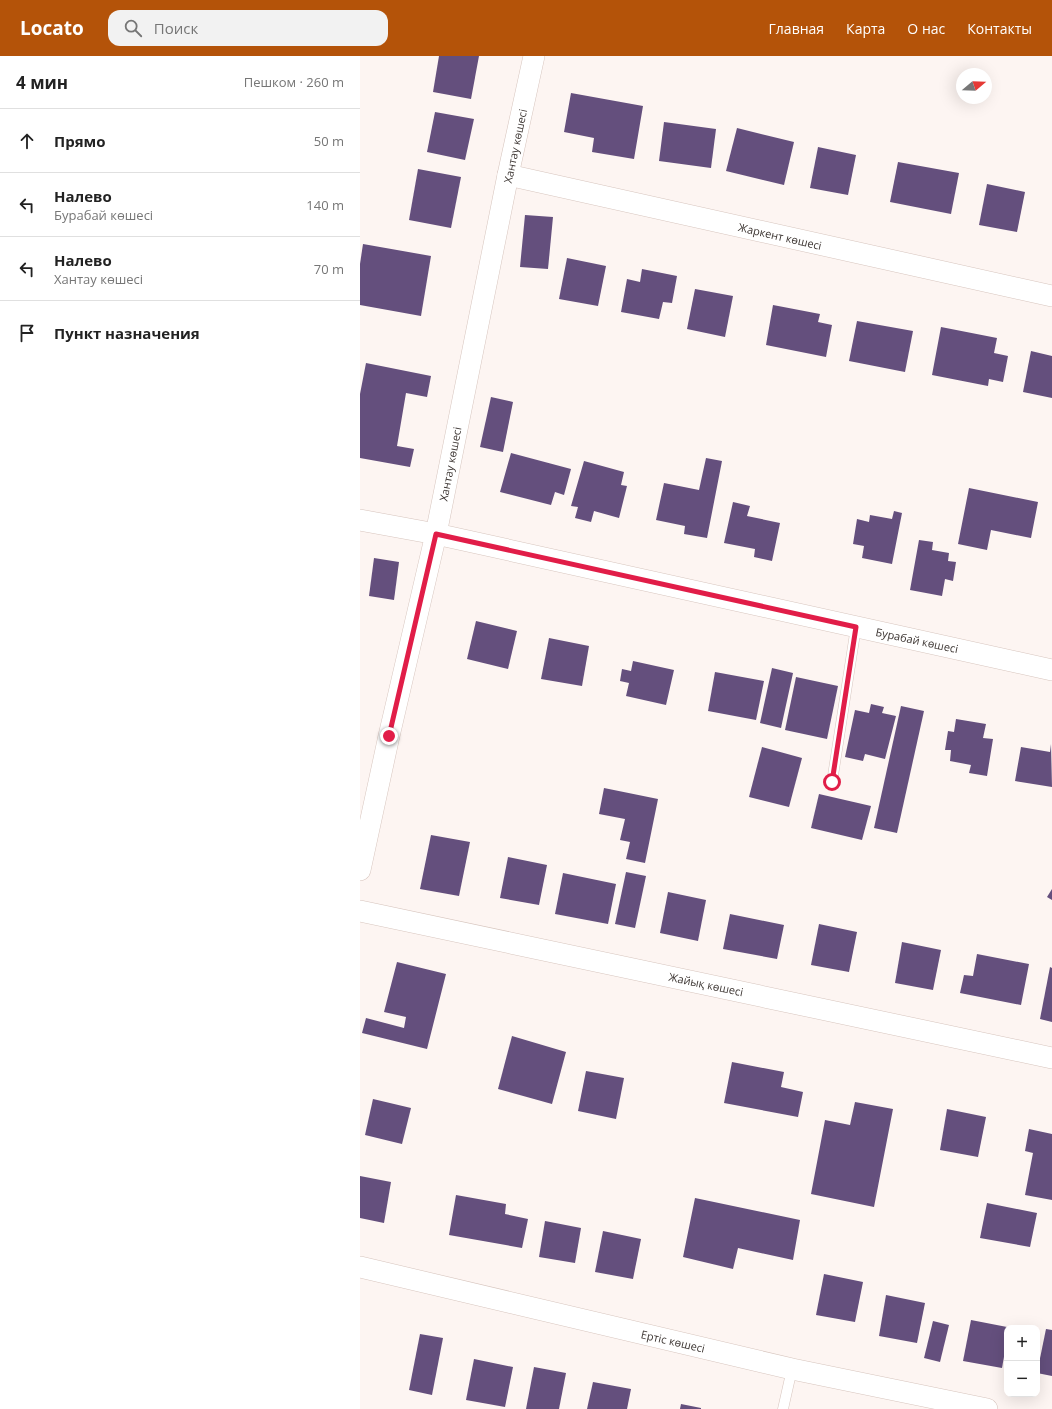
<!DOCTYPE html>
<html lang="ru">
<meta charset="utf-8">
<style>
body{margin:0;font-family:"Open Sans",sans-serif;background:#f2f2f2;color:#222}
.controls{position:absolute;right:12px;bottom:12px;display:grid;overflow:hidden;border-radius:8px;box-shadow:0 4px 16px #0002}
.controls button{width:36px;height:36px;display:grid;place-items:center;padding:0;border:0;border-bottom:1px solid #e0e0e0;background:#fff;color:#222;font:20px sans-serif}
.compass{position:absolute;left:596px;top:12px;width:36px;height:36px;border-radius:50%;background:#fff;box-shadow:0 4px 16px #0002;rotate:71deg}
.stop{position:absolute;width:12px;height:12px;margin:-9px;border:3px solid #e11d48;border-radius:50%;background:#fff}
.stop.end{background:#e11d48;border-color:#fff;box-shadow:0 1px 4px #0008}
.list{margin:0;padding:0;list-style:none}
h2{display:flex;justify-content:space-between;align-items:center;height:52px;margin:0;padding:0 16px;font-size:17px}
h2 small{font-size:13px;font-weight:400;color:#767676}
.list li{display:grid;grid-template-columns:26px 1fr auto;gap:12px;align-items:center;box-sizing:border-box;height:64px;padding:0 16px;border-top:1px solid #e0e0e0}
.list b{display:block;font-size:15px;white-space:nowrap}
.list p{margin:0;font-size:13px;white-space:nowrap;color:#767676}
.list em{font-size:13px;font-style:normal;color:#767676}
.icon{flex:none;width:22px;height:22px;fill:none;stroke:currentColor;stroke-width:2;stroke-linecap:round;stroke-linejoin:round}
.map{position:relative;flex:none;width:692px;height:1353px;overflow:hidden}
header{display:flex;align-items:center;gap:24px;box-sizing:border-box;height:56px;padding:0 20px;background:#b45309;color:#fff}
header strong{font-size:19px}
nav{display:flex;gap:22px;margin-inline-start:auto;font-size:14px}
.search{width:280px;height:36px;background:#f2f2f2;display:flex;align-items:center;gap:10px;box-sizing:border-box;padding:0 14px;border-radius:12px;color:#767676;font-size:15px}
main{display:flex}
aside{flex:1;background:#fff}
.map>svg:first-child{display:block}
.building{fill:#644f7d}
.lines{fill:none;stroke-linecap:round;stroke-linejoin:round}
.service-casing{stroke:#d7c5be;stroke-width:11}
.minor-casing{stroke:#d7c5be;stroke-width:22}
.service{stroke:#fff;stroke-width:10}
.minor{stroke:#fff;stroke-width:21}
.route{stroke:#e11d48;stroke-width:5}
.labels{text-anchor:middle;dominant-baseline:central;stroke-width:4;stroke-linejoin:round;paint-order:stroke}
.street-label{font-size:11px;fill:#3d3633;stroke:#fff}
</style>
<header>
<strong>Locato</strong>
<div class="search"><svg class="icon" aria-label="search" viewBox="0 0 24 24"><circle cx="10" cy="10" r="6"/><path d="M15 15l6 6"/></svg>Поиск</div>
<nav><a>Главная</a><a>Карта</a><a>О нас</a><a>Контакты</a></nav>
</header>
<main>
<aside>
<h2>4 мин<small>Пешком · 260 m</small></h2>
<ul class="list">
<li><svg class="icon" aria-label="ahead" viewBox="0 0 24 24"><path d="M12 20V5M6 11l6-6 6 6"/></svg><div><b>Прямо</b></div><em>50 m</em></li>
<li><svg class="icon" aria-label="left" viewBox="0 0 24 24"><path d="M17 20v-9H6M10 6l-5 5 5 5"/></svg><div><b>Налево</b><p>Бурабай көшесі</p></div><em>140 m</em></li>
<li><svg class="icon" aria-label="left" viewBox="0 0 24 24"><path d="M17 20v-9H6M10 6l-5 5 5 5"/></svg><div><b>Налево</b><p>Хантау көшесі</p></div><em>70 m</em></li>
<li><svg class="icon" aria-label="arrive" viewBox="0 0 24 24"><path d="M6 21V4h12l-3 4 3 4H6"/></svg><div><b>Пункт назначения</b></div></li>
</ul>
</aside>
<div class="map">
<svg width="692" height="1353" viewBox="0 0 692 1353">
<rect width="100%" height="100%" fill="#fdf5f2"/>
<g class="building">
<path d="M79 0H119L111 43 73 36Z"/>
<path d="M211 37 283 50 274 103 232 96 234 82 204 76Z"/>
<path d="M75 56 114 63 105 104 67 96Z"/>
<path d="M304 66 356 73 351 112 299 105Z"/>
<path d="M377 72 434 86 424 129 366 115Z"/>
<path d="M458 91 496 99 488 139 450 132Z"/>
<path d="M538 106 599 117 591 158 530 146Z"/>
<path d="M58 113 101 121 91 172 49 164Z"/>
<path d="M627 128 665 136 657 176 619 169Z"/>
<path d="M165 159 193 161 188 213 160 211Z"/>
<path d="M3 188 71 200 61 260 0 249V208Z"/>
<path d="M207 202 246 210 238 250 199 243Z"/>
<path d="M282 213 317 220 312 247 303 246 299 263 261 256 267 223 280 226Z"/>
<path d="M335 233 373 240 365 281 327 273Z"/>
<path d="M413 249 460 258 458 266 472 269 466 301 406 289Z"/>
<path d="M497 265 553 275 545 316 489 305Z"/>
<path d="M581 271 637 282 634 297 648 300 643 326 629 323 628 330 572 319Z"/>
<path d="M671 295 692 300V342L663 336Z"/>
<path d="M6 307 71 320 67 341 46 337 37 390 54 393 50 411 0 402V338Z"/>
<path d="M131 341 153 346 143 396 120 391Z"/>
<path d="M151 397 211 413 204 439 195 436 191 449 140 436Z"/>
<path d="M346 402 362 405 347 482 324 478 325 470 296 464 304 427 339 434Z"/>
<path d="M224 405 264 416 261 429 267 430 259 462 234 455 231 466 215 462 218 451 211 450Z"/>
<path d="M609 432 678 446 671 482 631 474 627 494 598 488Z"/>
<path d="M373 446 390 450 387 460 420 467 412 505 394 501 395 493 364 487Z"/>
<path d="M534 455 542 457 532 508 502 502 504 490 493 488 497 463 509 466 510 459 532 463Z"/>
<path d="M559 484 573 486 572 494 589 497 588 505 596 506 593 525 585 523 582 540 550 534Z"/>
<path d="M14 502 39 506 34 544 9 540Z"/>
<path d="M116 565 157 575 148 613 107 603Z"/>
<path d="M189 582 229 590 222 630 181 623Z"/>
<path d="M273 605 314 614 306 649 266 640 269 627 260 625 262 613 271 615Z"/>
<path d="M412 612 433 617 421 672 400 667Z"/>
<path d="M355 616 404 625 396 664 348 655Z"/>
<path d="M436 621 478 630 467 683 425 674Z"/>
<path d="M511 648 524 651 522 657 536 660 525 703 505 698 503 705 485 701 495 654 509 657Z"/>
<path d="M541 650 564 655 537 777 514 772Z"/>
<path d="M596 663 626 668 623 682 633 683 627 720 609 717 611 709 590 705 591 694H585L588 675 594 676Z"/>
<path d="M691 688 692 731 655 725 661 691 690 696Z"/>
<path d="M402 691 442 702 429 751 389 741Z"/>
<path d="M244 732 298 743 285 807 266 803 270 786 260 784 265 763 239 758Z"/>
<path d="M459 738 511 750 502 784 451 772Z"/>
<path d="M71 779 110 786 99 840 60 833Z"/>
<path d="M148 801 187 809 179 849 140 842Z"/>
<path d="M266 816 286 820 275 872 255 868Z"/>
<path d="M203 817 256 828 248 868 195 858Z"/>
<path d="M692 833V844L687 841Z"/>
<path d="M308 836 346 844 338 885 300 877Z"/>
<path d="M370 858 424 869 417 903 363 893Z"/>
<path d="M459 868 497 876 489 916 451 909Z"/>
<path d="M542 886 581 894 573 934 535 927Z"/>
<path d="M617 898 669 908 661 949 600 937 604 919 613 920Z"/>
<path d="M37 906 86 918 67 993 2 977 6 962 44 972 46 961 24 956Z"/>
<path d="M690 911 692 912V966L680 963Z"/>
<path d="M152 980 206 996 192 1048 138 1033Z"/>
<path d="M372 1006 424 1016 421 1031 443 1036 438 1061 364 1047Z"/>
<path d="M226 1015 264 1022 256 1063 218 1055Z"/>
<path d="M13 1043 51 1052 42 1088 5 1079Z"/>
<path d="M495 1046 533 1053 514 1151 451 1138 465 1064 490 1069Z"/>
<path d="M587 1053 626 1061 618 1101 580 1094Z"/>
<path d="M669 1073 692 1078V1144L665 1139 673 1097 665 1095Z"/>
<path d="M0 1120 31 1126 24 1167 0 1162Z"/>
<path d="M96 1139 146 1148 145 1158 168 1163 162 1192 89 1179Z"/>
<path d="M335 1142 440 1164 433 1204 378 1192 373 1213 323 1201Z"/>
<path d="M627 1147 677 1157 670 1191 620 1182Z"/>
<path d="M185 1165 221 1172 215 1207 179 1201Z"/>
<path d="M243 1175 281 1183 273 1223 235 1216Z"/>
<path d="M464 1218 503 1226 495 1266 456 1259Z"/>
<path d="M526 1239 565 1247 557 1287 519 1280Z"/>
<path d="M611 1264 647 1271V1284L642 1312 603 1305Z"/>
<path d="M573 1265 589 1269 580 1306 564 1302Z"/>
<path d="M686 1273 692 1274V1320L677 1317Z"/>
<path d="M60 1278 83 1282 72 1339 49 1334Z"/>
<path d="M114 1303 153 1311 145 1351 106 1344Z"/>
<path d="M174 1311 206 1317 199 1353H166Z"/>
<path d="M233 1326 271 1333 267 1353H227Z"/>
<path d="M321 1348 341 1352V1353H320Z"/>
</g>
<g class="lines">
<defs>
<g id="service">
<path d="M472 726 496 571"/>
<path d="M423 1353 432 1313"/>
</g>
<g id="minor">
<path d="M148 119 692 240"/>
<path d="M0 464 76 478 692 614"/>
<path d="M0 814 29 680 76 478 148 119 174 0"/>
<path d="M0 855 692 1002"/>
<path d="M0 1211 432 1313 627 1353"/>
</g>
</defs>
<use href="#service" class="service-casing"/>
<use href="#minor" class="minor-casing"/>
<use href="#service" class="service"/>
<use href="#minor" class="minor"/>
</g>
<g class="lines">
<path class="route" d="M29 680 76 478 496 571 472 726"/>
</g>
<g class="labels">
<g class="street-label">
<text transform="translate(155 90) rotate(-78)">Хантау көшесі</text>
<text transform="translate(420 180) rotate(13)">Жаркент көшесі</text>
<text transform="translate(90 408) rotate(-79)">Хантау көшесі</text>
<text transform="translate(557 584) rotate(12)">Бурабай көшесі</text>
<text transform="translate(346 928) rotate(12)">Жайық көшесі</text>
<text transform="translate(313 1285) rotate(13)">Ертіс көшесі</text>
</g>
</g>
</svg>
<div class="controls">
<button>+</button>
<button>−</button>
</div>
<svg class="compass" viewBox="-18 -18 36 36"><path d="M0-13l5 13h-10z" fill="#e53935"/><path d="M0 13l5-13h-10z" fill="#767676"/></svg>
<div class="stop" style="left:472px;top:726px"></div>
<div class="stop end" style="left:29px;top:680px"></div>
</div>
</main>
